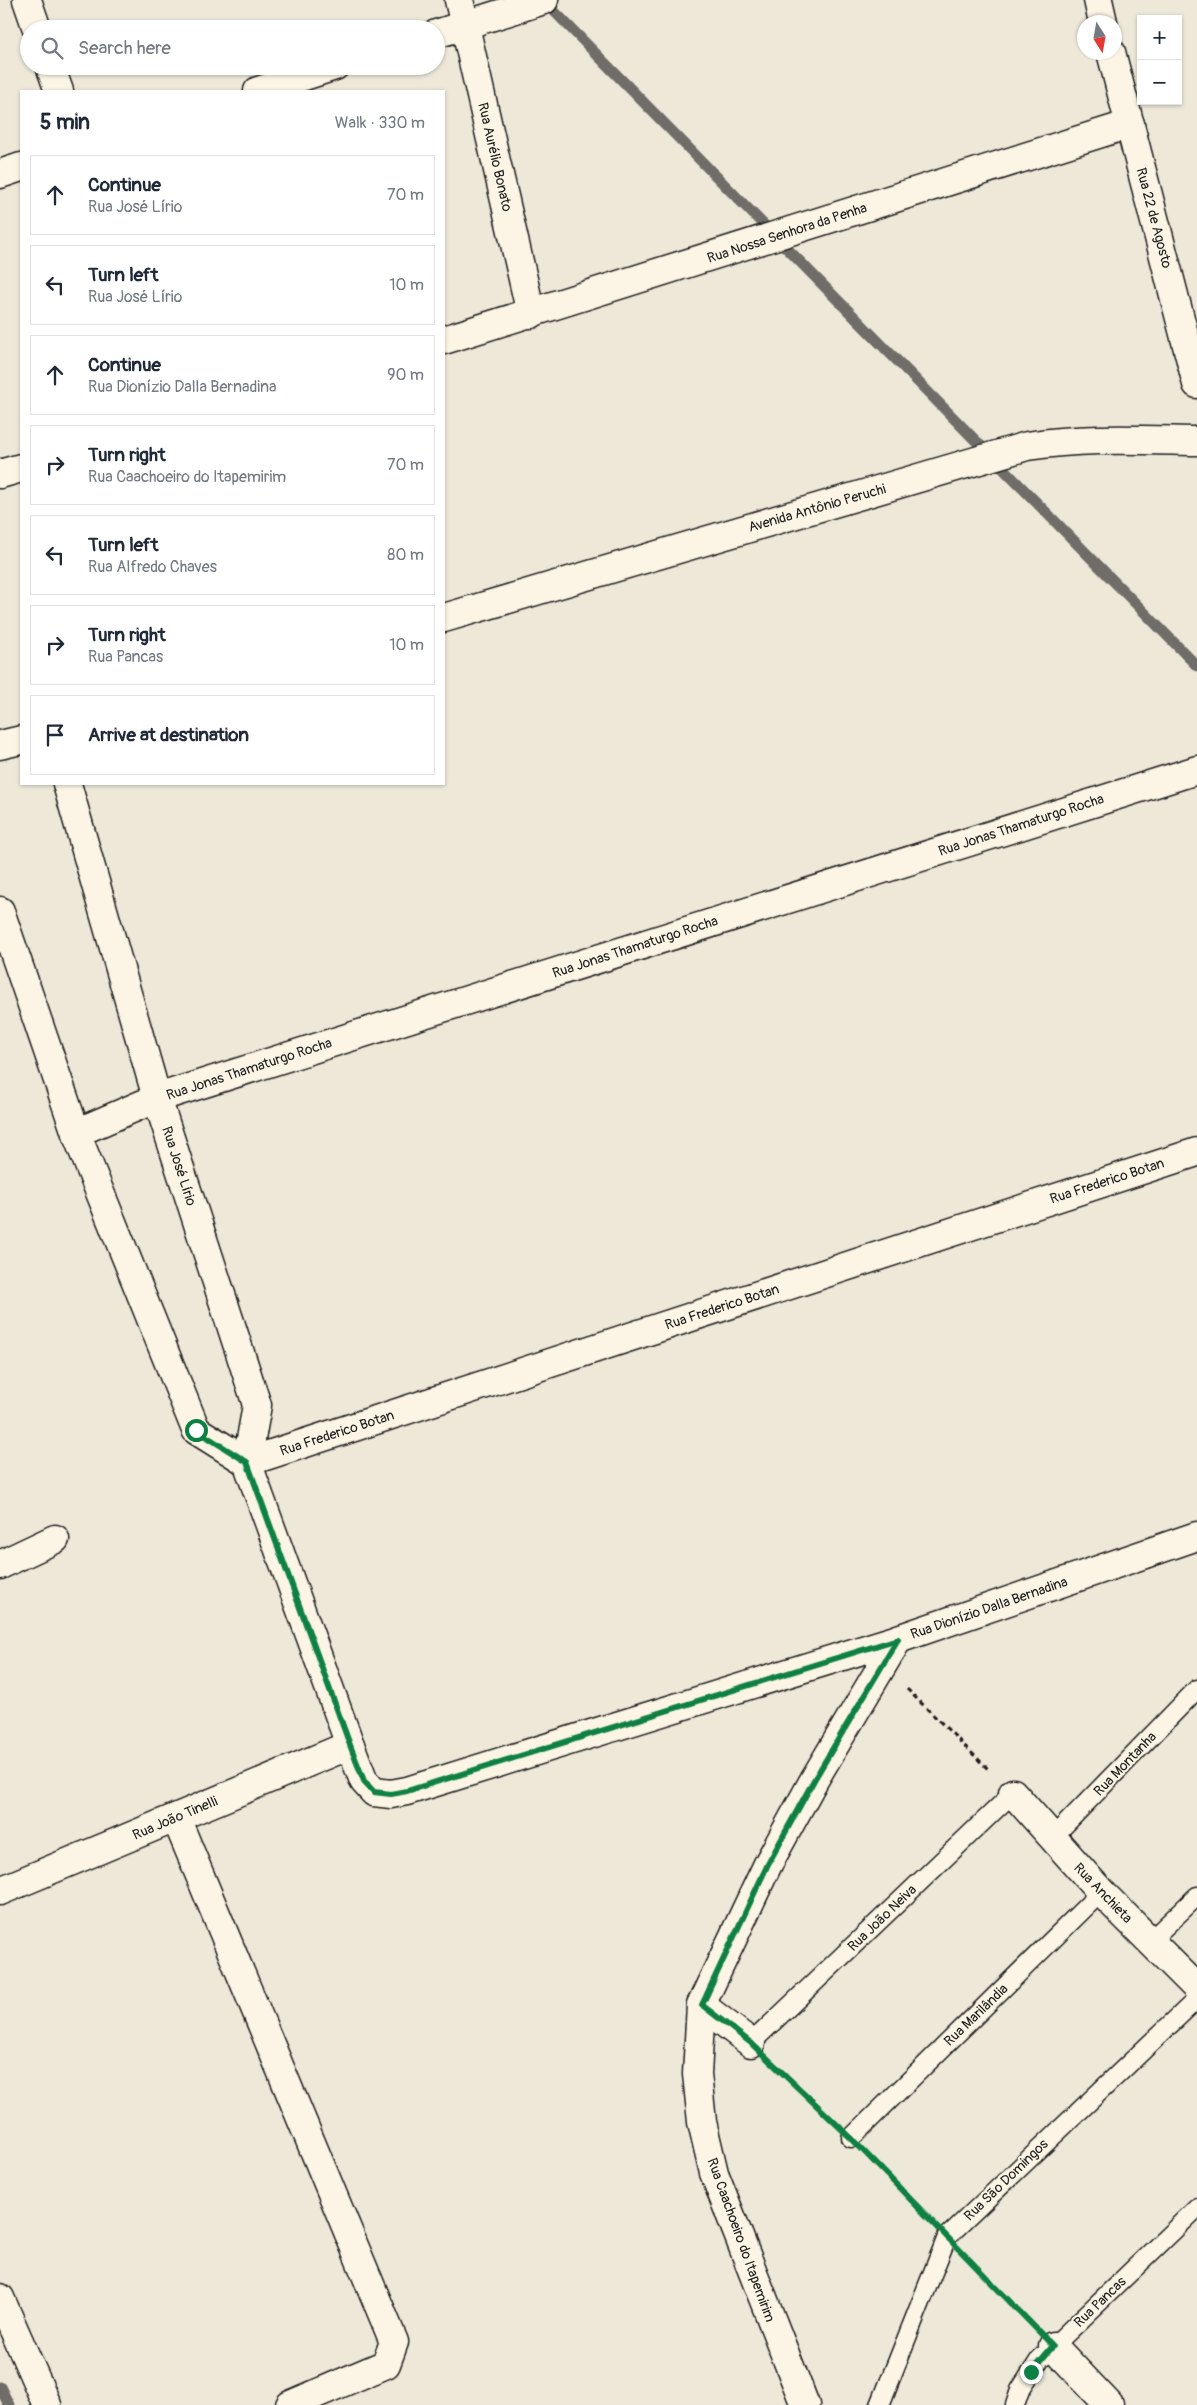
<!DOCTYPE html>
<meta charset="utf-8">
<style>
body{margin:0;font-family:Pangolin,sans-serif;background:#f6f6f7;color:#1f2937}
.controls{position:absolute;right:15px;top:15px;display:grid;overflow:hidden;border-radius:0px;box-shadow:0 1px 4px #0004}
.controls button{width:45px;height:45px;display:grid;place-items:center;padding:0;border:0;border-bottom:1px solid #e0e1e3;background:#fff;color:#1f2937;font:25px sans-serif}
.compass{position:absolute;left:1077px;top:15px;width:45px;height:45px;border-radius:50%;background:#fff;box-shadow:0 1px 4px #0004;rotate:169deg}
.stop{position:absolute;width:15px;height:15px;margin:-11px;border:4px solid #0b8043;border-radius:50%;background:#fff}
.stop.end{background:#0b8043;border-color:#fff;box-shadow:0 1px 5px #0008}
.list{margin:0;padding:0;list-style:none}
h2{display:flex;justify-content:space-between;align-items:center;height:65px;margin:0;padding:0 20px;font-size:21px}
h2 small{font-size:16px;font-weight:400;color:#747a83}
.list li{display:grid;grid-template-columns:32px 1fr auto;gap:15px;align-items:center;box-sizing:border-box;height:80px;margin:0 10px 10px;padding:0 10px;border:1px solid #e0e1e3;border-radius:0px}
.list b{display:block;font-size:19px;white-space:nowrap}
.list p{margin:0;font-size:16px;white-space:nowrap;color:#747a83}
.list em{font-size:16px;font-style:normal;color:#747a83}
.icon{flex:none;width:28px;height:28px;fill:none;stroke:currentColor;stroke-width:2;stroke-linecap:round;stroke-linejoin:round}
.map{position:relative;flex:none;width:1197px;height:2405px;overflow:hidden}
.search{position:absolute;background:#fff;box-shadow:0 1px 4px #0004;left:20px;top:20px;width:425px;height:55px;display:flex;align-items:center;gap:12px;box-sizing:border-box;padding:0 18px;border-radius:28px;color:#747a83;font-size:19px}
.panel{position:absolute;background:#fff;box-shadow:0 1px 4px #0004;left:20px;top:90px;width:425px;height:695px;border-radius:0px}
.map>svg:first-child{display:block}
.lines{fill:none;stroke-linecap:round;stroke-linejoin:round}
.stream{stroke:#6f6c67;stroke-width:11}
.service-casing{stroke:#1c1c1c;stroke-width:21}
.minor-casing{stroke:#1c1c1c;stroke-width:31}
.tertiary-casing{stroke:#1c1c1c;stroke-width:31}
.secondary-casing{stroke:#1c1c1c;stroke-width:31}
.path{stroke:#1c1c1c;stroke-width:3;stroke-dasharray:5 4;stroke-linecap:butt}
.service{stroke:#fcf5e5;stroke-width:18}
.minor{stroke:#fcf5e5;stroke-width:28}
.tertiary{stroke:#fcf5e5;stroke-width:28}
.secondary{stroke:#fcf5e5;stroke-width:28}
.route{stroke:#0b8043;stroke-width:6}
.labels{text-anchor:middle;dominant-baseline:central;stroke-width:4;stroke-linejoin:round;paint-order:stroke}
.street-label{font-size:14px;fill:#1c1c1c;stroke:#fcf5e5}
</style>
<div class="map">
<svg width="1197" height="2405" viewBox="0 0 1197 2405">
<rect width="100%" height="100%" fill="#eee8d9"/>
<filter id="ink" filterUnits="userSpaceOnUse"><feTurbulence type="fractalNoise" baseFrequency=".02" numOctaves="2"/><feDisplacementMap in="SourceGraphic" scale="10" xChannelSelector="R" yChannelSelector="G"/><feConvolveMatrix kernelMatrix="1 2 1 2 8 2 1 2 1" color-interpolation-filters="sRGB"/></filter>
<g filter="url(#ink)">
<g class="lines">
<g class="stream">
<path d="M549 0 553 10 1197 666"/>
<path d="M0 2387 9 2405"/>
</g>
<defs>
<g id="service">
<path d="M1052 1838 1197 1689"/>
<path d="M1150 1941 1197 1896"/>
<path d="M751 2043 1013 1793"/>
<path d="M851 2138 1101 1892"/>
<path d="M880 2405 947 2237 1197 1999"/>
<path d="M1015 2405 1020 2390 1040 2359 1197 2208"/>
</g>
<g id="minor">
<path d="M27 0 37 29"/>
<path d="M459 0 531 314"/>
<path d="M1098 0 1103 22"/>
<path d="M1111 52 1197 384"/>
<path d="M50 66 59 91"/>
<path d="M444 340 1130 124"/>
<path d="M0 474 21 468"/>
<path d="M67 784 157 1098 257 1405 247 1462 350 1745 364 1781 374 1792 391 1794 407 1791 898 1639 1197 1536"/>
<path d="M0 911 76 1133 196 1430 247 1462 1197 1152"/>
<path d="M76 1133 157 1098 1197 770"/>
<path d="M0 1565 55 1539"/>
<path d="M1013 1793 1101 1892 1197 1988"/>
<path d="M176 1818 394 2342 386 2364 290 2405"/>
<path d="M0 1891 350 1745"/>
<path d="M701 2005 751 2043"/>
<path d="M0 2298 47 2405"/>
<path d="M1053 2346 1109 2405"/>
<path d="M805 2405 714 2173 702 2122 697 2074 701 2005 768 1864 814 1780 898 1639"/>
</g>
<g id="tertiary">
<path d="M436 34 544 0"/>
<path d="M258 91 335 66"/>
<path d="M0 174 21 167"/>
</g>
<g id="secondary">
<path d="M444 618 1027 446C1083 437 1140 440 1197 441"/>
<path d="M0 745 21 740"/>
</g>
</defs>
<use href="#service" class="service-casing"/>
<use href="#minor" class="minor-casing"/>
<use href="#tertiary" class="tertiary-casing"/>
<use href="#secondary" class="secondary-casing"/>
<g class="path">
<path d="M907 1689 988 1769"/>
<path d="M776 2066 831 2119"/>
<path d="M871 2159 927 2217"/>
<path d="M970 2260 1030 2322"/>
</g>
<use href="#service" class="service"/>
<use href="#minor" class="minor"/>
<use href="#tertiary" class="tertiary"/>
<use href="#secondary" class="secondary"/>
</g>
</g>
<g class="lines" filter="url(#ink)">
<path class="route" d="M196 1430 247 1462 350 1745 364 1781 374 1792 391 1794 407 1791 898 1639 814 1780 768 1864 702 2005 751 2043 851 2138 1053 2346 1031 2372"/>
</g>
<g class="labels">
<g class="street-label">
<text transform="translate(495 157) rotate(77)">Rua Aurélio Bonato</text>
<text transform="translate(1154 218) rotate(75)">Rua 22 de Agosto</text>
<text transform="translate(787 233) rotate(-18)">Rua Nossa Senhora da Penha</text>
<text transform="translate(817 508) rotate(-16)">Avenida Antônio Peruchi</text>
<text transform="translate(1021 825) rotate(-18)">Rua Jonas Thamaturgo Rocha</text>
<text transform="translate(635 947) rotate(-18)">Rua Jonas Thamaturgo Rocha</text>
<text transform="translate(249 1069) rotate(-18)">Rua Jonas Thamaturgo Rocha</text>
<text transform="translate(179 1166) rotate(72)">Rua José Lírio</text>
<text transform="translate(1107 1181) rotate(-18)">Rua Frederico Botan</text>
<text transform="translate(722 1307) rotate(-18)">Rua Frederico Botan</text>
<text transform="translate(337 1433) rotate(-18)">Rua Frederico Botan</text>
<text transform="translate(989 1608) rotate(-19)">Rua Dionízio Dalla Bernadina</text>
<text transform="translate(1125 1764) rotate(-46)">Rua Montanha</text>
<text transform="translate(175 1818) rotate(-23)">Rua João Tinelli</text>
<text transform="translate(1103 1893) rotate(46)">Rua Anchieta</text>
<text transform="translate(882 1918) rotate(-44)">Rua João Neiva</text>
<text transform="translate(976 2015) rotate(-44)">Rua Marilândia</text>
<text transform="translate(1006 2180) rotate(-44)">Rua São Domingos</text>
<text transform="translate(741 2240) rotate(70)">Rua Caachoeiro do Itapemirim</text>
<text transform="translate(1100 2302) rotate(-44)">Rua Pancas</text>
</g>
</g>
</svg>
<div class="controls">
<button>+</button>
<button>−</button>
</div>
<svg class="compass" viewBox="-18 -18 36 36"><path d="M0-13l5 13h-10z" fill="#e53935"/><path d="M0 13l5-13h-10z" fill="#747a83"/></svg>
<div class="stop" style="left:196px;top:1430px"></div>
<div class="stop end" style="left:1031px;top:2372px"></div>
<div class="search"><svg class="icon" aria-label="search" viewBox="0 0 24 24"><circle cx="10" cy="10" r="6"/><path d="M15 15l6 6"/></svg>Search here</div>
<section class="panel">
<h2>5 min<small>Walk · 330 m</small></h2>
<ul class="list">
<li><svg class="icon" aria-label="ahead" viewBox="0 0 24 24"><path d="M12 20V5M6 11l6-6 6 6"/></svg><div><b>Continue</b><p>Rua José Lírio</p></div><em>70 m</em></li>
<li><svg class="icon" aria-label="left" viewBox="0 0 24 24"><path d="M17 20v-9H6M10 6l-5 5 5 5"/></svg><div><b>Turn left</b><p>Rua José Lírio</p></div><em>10 m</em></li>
<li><svg class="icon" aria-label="ahead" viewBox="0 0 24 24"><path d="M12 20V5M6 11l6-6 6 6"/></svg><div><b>Continue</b><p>Rua Dionízio Dalla Bernadina</p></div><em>90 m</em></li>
<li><svg class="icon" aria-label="right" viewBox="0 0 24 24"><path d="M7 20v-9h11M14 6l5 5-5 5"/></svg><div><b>Turn right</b><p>Rua Caachoeiro do Itapemirim</p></div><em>70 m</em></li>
<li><svg class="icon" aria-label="left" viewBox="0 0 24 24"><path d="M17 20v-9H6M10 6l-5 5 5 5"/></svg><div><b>Turn left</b><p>Rua Alfredo Chaves</p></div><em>80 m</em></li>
<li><svg class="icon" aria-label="right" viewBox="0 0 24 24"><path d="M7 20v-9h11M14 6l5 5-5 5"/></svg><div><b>Turn right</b><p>Rua Pancas</p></div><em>10 m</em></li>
<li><svg class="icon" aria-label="arrive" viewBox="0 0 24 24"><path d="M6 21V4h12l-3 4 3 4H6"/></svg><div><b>Arrive at destination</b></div></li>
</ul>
</section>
</div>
